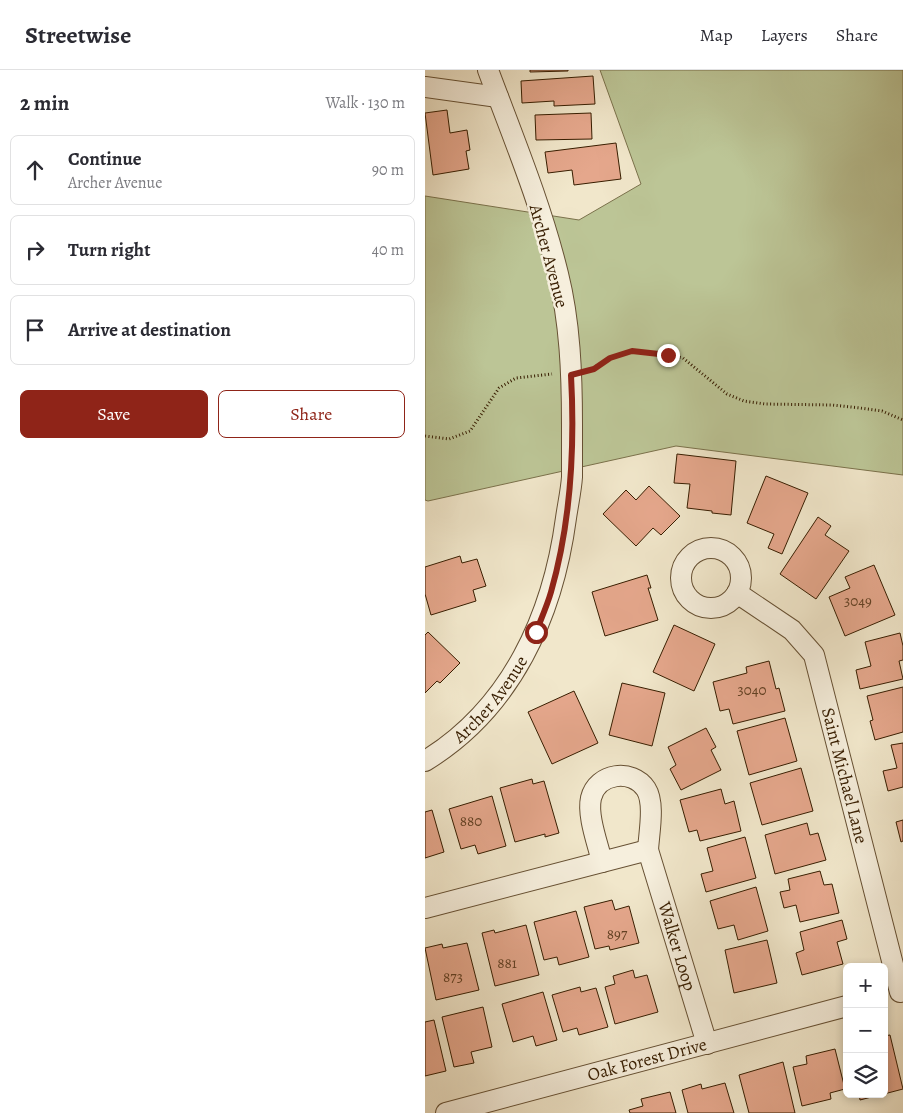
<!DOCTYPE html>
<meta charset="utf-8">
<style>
body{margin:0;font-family:Alegreya,serif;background:#f7f7f7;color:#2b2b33}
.controls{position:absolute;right:15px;bottom:15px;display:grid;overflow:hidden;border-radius:8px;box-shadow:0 2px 8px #0003}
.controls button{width:45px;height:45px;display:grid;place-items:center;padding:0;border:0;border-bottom:1px solid #e1e1e2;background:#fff;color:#2b2b33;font:25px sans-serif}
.stop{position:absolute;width:15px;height:15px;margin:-11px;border:4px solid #8f2418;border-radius:50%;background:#fff}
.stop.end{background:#8f2418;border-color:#fff;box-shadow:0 1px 5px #0008}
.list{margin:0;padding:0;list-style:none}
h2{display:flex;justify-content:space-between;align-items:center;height:65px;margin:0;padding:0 20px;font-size:21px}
h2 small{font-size:16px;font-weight:400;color:#7c7c81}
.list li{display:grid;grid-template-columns:32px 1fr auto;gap:15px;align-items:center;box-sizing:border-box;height:70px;margin:0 10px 10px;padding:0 10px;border:1px solid #e1e1e2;border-radius:8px}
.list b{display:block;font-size:19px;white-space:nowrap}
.list p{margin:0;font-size:16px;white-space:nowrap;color:#7c7c81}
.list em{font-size:16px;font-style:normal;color:#7c7c81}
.actions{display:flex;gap:10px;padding:15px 20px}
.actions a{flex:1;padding:11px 0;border:1px solid #8f2418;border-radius:8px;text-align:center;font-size:18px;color:#8f2418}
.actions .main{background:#8f2418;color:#fff}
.icon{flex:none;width:28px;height:28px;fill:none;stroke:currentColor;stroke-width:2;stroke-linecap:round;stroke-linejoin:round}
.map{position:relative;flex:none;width:478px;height:1043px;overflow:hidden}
header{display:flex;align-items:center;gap:30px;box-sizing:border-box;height:70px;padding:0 25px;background:#fff;border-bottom:1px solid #e1e1e2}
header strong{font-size:24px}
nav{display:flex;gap:28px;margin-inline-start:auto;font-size:18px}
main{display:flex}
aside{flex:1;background:#fff}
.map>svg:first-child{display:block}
.green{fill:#bcc596;stroke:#7a714b}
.building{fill:#e5a78c;stroke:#371d00}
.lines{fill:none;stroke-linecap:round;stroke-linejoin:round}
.street-casing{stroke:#665033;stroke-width:22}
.path{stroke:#371d00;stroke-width:3;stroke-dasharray:1 2.5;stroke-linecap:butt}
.street{stroke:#f6efdd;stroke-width:20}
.route{stroke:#8f2418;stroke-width:6}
.labels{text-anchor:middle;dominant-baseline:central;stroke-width:5;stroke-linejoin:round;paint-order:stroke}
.number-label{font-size:15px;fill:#624023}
.street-label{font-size:18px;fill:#371d00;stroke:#f6efdd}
</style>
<header>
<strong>Streetwise</strong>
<nav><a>Map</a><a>Layers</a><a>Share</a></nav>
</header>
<main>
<aside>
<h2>2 min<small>Walk · 130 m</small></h2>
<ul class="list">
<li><svg class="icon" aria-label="ahead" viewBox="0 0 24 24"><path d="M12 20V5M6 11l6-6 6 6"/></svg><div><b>Continue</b><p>Archer Avenue</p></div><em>90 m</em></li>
<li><svg class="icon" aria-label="right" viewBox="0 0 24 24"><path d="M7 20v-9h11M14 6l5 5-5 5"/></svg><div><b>Turn right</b></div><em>40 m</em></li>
<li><svg class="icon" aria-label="arrive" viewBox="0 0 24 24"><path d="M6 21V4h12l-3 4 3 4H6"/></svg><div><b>Arrive at destination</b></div></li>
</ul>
<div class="actions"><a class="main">Save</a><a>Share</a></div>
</aside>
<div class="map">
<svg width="478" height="1043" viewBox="0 0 478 1043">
<rect width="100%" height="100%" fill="#f1e7cb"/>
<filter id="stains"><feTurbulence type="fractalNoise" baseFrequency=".004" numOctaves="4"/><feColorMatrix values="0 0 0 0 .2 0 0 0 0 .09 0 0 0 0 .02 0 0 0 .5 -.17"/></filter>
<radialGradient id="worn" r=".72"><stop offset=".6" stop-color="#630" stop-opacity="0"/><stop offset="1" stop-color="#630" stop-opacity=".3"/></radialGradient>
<path class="green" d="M175 0H478V405L251 376 3 431 0 430V126L154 150 216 114Z"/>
<g class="building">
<path d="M105 0H143V1L105 2Z"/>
<path d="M168 6 170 34 129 36V31L97 33 96 11Z"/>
<path d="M22 40 25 63 42 60 45 80 41 81 44 99 8 105 0 43Z"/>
<path d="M166 43 167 69 111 70 110 45Z"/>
<path d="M191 73 196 109 149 115 147 100 123 103 120 82Z"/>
<path d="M252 384 311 391 306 445 287 443V441L262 438 265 414 249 413Z"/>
<path d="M341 406 383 423 357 484 343 478 349 464 322 453Z"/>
<path d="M224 416 255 446 236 465 228 458 211 476 178 444 201 420 211 430Z"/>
<path d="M393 447 406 456 400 465 424 481 391 529 355 504Z"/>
<path d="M35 486 37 493 52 489 61 516 48 520 51 531 6 545 0 524V497Z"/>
<path d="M449 495 470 545 420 566 404 527 425 518 420 507Z"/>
<path d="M222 505 226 518H223L233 550 180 566 167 522Z"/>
<path d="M249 555 290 574 269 621 228 602Z"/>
<path d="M3 562 35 593 15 613 12 611 0 623V565Z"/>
<path d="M475 563 478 576V590L474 591 478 609 435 619 431 600 446 596 440 572Z"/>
<path d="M344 591 351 619 354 618 360 641 308 654 304 639 295 641 288 612 322 603 321 597Z"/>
<path d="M197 613 240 623 227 676 184 665Z"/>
<path d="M478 617V662L450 670 445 651 448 650 442 626Z"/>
<path d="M149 621 173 673 127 694 103 642Z"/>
<path d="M360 648 372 691 324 705 312 661Z"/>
<path d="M281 658 291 677 286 680 296 700 256 720 245 699 251 695 243 677Z"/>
<path d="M478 673V717L463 721 458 701 472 698 466 675Z"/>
<path d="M376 698 388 741 337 755 325 713Z"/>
<path d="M107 709 108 714 119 711 134 763 120 767V764L90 772 75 718Z"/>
<path d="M296 719 300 734 309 731 316 761 275 771 272 760 264 762 255 730Z"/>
<path d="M67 726 81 776 53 784 50 775 36 779 24 739Z"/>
<path d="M7 740 19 782 0 788V742Z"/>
<path d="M478 750V771L476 772 471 752Z"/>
<path d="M382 753 385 765 393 763 401 790 350 804 340 765Z"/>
<path d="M320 767 331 808 281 822 276 804 288 801 282 778Z"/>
<path d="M395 801 399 815 407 814 414 843 375 852 371 835 359 838 355 822 365 820 363 809Z"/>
<path d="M331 817 343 861 313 870 309 855 293 859 285 831Z"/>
<path d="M187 830 190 840 204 836 214 873 185 880 184 876 170 879 159 837Z"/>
<path d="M151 841 164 887 134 895 132 887 119 890 109 852Z"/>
<path d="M417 850 422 869 412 872 418 894 377 905 371 883 379 880 375 862Z"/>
<path d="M101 855 114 905 70 916 57 863 69 860 70 863Z"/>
<path d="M342 870 352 913 309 923 300 880Z"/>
<path d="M42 873 54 920 11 930 0 878 17 874 18 878Z"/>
<path d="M208 900 210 908 222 905 233 942 190 954 180 917 190 914 188 906Z"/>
<path d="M155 917 156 922 171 918 183 957 154 965 152 958 138 962 127 925Z"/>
<path d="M118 922 132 970 111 976 108 966 88 972 77 934Z"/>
<path d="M58 937 67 977 46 982 49 993 29 997 17 947Z"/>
<path d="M9 950 21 1001 0 1006V952Z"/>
<path d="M465 965 478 1019 459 1024V966Z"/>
<path d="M410 979 420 1019 405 1023 406 1029 377 1036 368 997 382 994 381 986Z"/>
<path d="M358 992 370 1043H324L314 1005Z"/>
<path d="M300 1013 309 1043H263L257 1020 276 1014 277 1019Z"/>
<path d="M245 1022 251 1043H205L204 1040 218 1036 216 1029Z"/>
<path d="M434 1024H458L435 1030Z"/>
</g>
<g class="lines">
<defs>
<g id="street">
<path d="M0 17 73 27"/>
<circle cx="286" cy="508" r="30"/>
<path id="s1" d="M312 523 367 560 389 585 475 922"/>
<path id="s2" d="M0 691C87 638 128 545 141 448 143 434 146 421 147 407 147 389 147 371 147 354 147 304 145 252 133 204 116 134 88 67 63 0"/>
<path d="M177 792C173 774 162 746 166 728 172 703 207 698 221 719 230 733 224 763 223 780"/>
<path id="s3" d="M0 838 223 780 282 974"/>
<path id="s4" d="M21 1043 422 936"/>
</g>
</defs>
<use href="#street" class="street-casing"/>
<g class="path">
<path d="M165 300 185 288 207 281 243 285 258 288 302 324 319 331 340 334 407 335 435 338 457 341 478 350"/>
<path d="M0 366 24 369 45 361 74 318 91 308 127 304"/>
</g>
<use href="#street" class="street"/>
</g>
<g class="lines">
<path class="route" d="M111 562C116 549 122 536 126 522 146 452 150 378 146 305L169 299 185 288 207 281 243 285"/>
</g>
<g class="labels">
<g class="number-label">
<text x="433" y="531">3049</text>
<text x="327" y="620">3040</text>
<text x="46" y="751">880</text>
<text x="192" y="864">897</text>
<text x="82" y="893">881</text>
<text x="28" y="907">873</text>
</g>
<g class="street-label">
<text transform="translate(124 186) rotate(75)">Archer Avenue</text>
<text stroke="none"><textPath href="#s2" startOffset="91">Archer Avenue</textPath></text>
<text stroke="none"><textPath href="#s1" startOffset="224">Saint Michael Lane</textPath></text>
<text stroke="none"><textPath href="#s3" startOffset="331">Walker Loop</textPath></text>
<text stroke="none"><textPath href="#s4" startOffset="208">Oak Forest Drive</textPath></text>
</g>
</g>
<rect width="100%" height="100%" filter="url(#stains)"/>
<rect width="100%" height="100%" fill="url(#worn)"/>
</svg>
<div class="controls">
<button>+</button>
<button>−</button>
<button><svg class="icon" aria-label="layers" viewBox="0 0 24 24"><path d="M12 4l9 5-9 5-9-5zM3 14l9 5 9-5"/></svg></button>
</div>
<div class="stop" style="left:111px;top:562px"></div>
<div class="stop end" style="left:243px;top:285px"></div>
</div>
</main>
